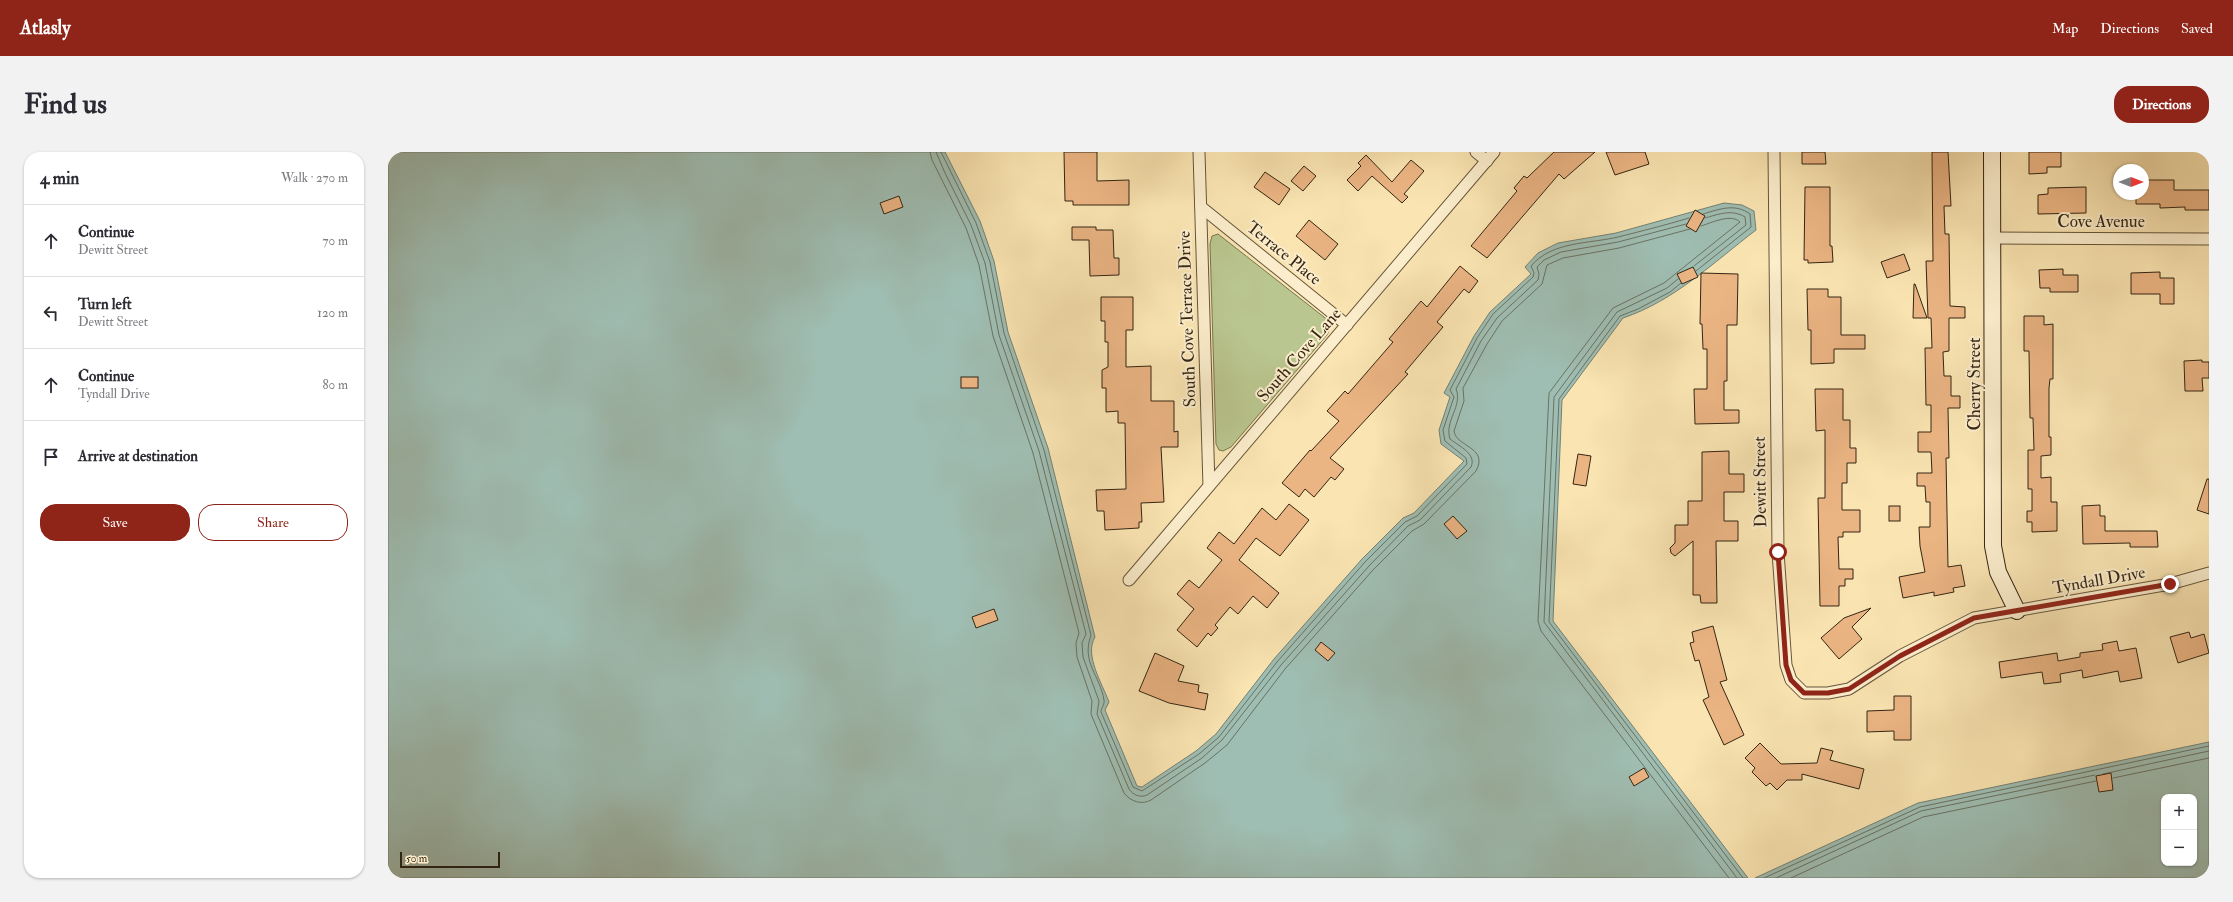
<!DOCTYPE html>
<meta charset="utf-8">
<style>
body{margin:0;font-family:"IM FELL Double Pica",serif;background:#f2f2f3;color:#2b2b33}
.controls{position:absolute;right:12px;bottom:12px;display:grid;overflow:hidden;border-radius:8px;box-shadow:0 1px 3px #0004}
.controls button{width:36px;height:36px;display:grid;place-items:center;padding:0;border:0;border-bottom:1px solid #e1e1e2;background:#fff;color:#2b2b33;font:20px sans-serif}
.compass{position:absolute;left:1725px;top:12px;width:36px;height:36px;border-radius:50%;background:#fff;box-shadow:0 1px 3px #0004;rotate:90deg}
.scale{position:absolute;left:12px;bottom:10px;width:100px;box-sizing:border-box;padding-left:4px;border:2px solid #342513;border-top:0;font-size:11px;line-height:14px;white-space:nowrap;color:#342513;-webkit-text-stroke:3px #fceecd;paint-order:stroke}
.stop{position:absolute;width:12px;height:12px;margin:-9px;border:3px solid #8f2418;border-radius:50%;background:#fff}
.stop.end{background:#8f2418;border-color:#fff;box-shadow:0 1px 4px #0008}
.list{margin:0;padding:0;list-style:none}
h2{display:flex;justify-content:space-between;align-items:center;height:52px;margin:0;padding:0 16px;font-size:17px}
h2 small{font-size:13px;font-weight:400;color:#7c7c81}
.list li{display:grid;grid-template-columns:26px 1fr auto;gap:12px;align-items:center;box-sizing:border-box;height:72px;padding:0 16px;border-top:1px solid #e1e1e2}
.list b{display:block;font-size:15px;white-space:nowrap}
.list p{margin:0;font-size:13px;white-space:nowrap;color:#7c7c81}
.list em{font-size:13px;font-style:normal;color:#7c7c81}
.actions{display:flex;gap:8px;padding:12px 16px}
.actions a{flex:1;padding:9px 0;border:1px solid #8f2418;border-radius:16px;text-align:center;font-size:14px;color:#8f2418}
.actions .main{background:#8f2418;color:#fff}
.icon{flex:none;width:22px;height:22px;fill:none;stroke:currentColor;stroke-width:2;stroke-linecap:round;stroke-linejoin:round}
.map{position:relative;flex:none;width:1821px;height:726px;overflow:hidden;border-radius:16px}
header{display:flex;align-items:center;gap:24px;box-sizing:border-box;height:56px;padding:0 20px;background:#8f2418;color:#fff}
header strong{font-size:19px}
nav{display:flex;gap:22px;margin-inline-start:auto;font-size:14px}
.intro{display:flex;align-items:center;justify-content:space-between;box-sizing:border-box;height:96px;padding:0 24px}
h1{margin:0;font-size:28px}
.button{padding:10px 18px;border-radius:16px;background:#8f2418;color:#fff;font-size:14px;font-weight:700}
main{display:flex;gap:24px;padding:0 24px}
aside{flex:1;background:#fff;border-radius:16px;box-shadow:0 1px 3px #0004}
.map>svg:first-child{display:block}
.green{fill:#bac68f;stroke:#777651}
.water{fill:#9fbeb3;stroke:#748173;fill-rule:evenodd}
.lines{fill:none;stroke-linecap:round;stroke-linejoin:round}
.shore{stroke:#6a7263;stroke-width:1}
.building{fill:#ebb483;stroke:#342513}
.street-casing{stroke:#66553b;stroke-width:13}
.secondary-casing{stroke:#342513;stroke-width:18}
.street{stroke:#fceecd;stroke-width:11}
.secondary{stroke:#fceecd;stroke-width:16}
.route{stroke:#8f2418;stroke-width:5}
.labels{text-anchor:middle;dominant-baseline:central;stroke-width:4;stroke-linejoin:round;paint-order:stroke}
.street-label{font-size:17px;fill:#342513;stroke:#fceecd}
</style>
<header>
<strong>Atlasly</strong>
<nav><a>Map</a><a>Directions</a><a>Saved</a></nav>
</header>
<div class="intro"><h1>Find us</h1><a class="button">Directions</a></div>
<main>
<aside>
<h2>4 min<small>Walk · 270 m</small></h2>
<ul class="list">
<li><svg class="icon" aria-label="ahead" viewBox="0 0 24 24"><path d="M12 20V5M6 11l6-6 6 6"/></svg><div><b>Continue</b><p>Dewitt Street</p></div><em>70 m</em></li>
<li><svg class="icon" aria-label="left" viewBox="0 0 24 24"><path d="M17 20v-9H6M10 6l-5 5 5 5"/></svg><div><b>Turn left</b><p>Dewitt Street</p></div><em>120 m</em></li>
<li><svg class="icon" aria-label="ahead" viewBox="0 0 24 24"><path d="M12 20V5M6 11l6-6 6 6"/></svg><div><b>Continue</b><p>Tyndall Drive</p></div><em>80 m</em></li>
<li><svg class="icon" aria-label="arrive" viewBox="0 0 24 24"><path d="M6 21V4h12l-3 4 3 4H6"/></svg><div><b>Arrive at destination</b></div></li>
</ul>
<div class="actions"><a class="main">Save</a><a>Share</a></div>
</aside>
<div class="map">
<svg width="1821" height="726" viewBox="0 0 1821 726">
<rect width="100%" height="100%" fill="#fae5b2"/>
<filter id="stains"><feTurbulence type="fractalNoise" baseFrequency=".005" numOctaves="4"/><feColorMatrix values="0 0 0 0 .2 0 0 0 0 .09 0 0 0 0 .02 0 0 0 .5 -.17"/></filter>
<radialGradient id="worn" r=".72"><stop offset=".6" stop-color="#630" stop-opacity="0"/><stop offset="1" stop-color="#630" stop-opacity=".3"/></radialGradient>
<path class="green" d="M830 82 941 169 943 175 939 183 843 295 835 299 831 298 828 292 822 92 824 84Z"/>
<g class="water">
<path d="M0 0H557L592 69 606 109 620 180 660 296 707 485C696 503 714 531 721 550L717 558 749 634 754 635 808 599 828 582 886 507 974 407 1015 366 1026 361 1076 309 1053 292 1051 278 1062 245 1056 241 1086 184 1102 160 1143 122 1137 115 1150 101 1170 91 1228 81 1336 51 1354 53 1366 59 1368 78C1326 110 1286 149 1235 166L1174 248 1165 469 1360 726H0Z"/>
<path d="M1821 590V726H1367L1530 651ZM1776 645H1806V711H1776Z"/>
</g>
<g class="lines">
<g class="shore">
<path d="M542 0 544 8 578 76 591 113 605 184 645 301 691 481 688 491 689 505 704 549 703 562 736 641C743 650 754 653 763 648L817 611 839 593 897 517 985 418 1024 379 1036 372 1088 319C1101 295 1068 295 1066 279L1076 249 1075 236 1099 192 1114 169 1154 132 1159 113 1175 106 1231 96 1302 77"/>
<path d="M548 0 557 21 583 73 597 111 611 183 651 299 698 482 694 491 695 505 711 549 709 562 741 637C745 643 752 646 759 643L814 606 834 588 893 513 981 414 1020 374 1032 368 1083 315C1089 302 1071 294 1062 287 1056 269 1075 254 1068 237L1093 189 1109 166 1150 128 1151 122 1149 115 1156 108 1173 100 1230 90 1298 72"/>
<path d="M553 0 588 71 602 110 616 181 656 298 703 483C693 511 712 523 716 548 717 552 713 556 713 560L745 635 754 639 811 602 831 585 889 510 977 410 1017 370 1029 364 1079 312 1078 306 1057 289 1055 278 1066 245 1062 238 1089 186 1105 162 1145 125 1146 121 1143 114C1164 89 1201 92 1230 85 1254 79 1278 73 1301 66"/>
<path d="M1313 74C1323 71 1343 61 1352 70L1276 131 1225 156 1161 241 1150 469 1153 479 1341 726"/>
<path d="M1306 114 1358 73 1357 65C1344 57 1331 62 1317 66"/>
<path d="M1308 119 1363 75 1362 62C1347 51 1332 57 1315 62"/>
<path d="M1290 127 1279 136 1229 160 1166 245 1156 470 1349 726"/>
<path d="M1293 131 1282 140 1250 157 1232 164 1171 247 1161 470 1355 726"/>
<path d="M1715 622 1821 599"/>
<path d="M1725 626 1821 606"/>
<path d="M1376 726 1532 655 1821 594"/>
<path d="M1388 726 1533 659 1707 623"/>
<path d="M1403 726 1535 665 1708 629"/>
</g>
</g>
<g class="building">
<path d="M676 0H709V29L741 28V53H685V49H677Z"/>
<path d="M1166 0H1207L1176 27 1171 22 1099 106 1083 94 1129 39 1126 36 1136 24 1139 26Z"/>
<path d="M1218 0H1257L1261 12 1227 23Z"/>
<path d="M1414 0H1437L1438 12H1414Z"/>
<path d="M1544 0H1560L1563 54H1556L1557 82H1561L1562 154 1577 155V166H1561V199L1555 200 1556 224H1563V244H1572V256H1560L1561 306H1558L1560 415 1573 413 1577 434 1565 436 1566 440 1546 444V440L1515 446 1511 425 1537 420 1532 394 1531 375H1542V350H1538L1537 334H1529V321H1544L1543 300H1530V280H1543V253H1538L1537 196H1544L1543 166H1540L1538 109H1545Z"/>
<path d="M1641 0H1673V15H1659V21L1641 22Z"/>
<path d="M978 3 1004 30 1023 8 1036 19 1016 42 1020 45 1014 51 984 24 970 39 959 28 973 14 970 11Z"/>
<path d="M916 14 928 24 915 39 903 29Z"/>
<path d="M877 20 902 37 891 53 866 35Z"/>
<path d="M1755 28H1786V38H1821V58H1797V55L1772 56V52H1748V42H1755Z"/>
<path d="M1417 35H1442V94H1444L1445 110 1420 111V108H1416Z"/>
<path d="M1698 35V61L1650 62V43L1660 42V36Z"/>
<path d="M511 44 515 55 496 62 492 51Z"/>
<path d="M1307 58 1317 64 1308 80 1298 74Z"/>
<path d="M921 68 950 92 937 108 908 84Z"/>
<path d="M684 75H708V78H725L726 106H731V123L702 124 701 88H684Z"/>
<path d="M1516 102 1522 118 1499 126 1493 110Z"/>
<path d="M1072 114 1090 129 1081 141 1076 137 1049 170 1055 175 1017 220 1020 222 942 306 956 317 947 328 943 325 926 345 917 337 911 345 894 331 922 298 923 299 951 269 939 259 957 239 960 242 1005 190 1001 187 1033 149 1039 155Z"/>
<path d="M1305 115 1310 125 1294 132 1289 122Z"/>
<path d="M1675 117V123H1690V140H1662V136H1652L1651 118Z"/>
<path d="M1772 120V126H1786V152H1772V142H1743V121Z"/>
<path d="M1313 121 1350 122 1349 173H1339V229H1336V258H1351V271L1307 272 1306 237H1319V197H1315L1314 172H1312Z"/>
<path d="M1526 132H1527L1539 166H1525Z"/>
<path d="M1419 137H1440V145H1453V183H1477V197H1446V211L1423 212V178H1420Z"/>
<path d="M713 145H745V178H738V215L763 214V249H786V280L790 279V295H773L776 350 753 351 754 370H751V376L717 378 716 359H709L708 338 738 337 737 271H730V259L718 260V236H714V218L720 215V190H717V169H713Z"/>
<path d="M1636 164H1656V173L1665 172V227H1662L1661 236V285H1663V303L1653 304V326L1663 325V350H1669V379L1644 380V370H1639V359H1644V337H1640V298H1646L1645 266H1642L1641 199H1636Z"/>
<path d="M1814 208V210H1821V226H1814L1815 239H1797L1796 209Z"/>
<rect x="573" y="225" width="17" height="11"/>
<path d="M1427 237H1455V268H1462V296H1468V311H1459V331H1454V358H1472V380H1455V385H1450L1451 417H1465V427H1457V434H1451V454H1432L1430 346H1437V278L1428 279Z"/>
<path d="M1341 299V322H1356V340H1336V369H1350V389H1328L1329 451H1313L1312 443H1305V389L1287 404 1283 401 1282 396 1287 391V373H1300V349H1314V300Z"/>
<path d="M1190 302 1203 304 1198 334 1185 332Z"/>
<path d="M1819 327H1821V362L1809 358Z"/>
<path d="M901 352 921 368 892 404 868 386 851 408 891 441 879 456 865 444 850 462 842 455 827 473 830 476 823 484 820 481 809 495 789 478 806 457 789 442 801 428 811 436 834 408 819 396 831 380 846 392 874 356 888 368Z"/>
<path d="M1712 353V364H1717V379H1769L1770 395H1742V391L1695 392 1694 354Z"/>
<rect x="1501" y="354" width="11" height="15"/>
<path d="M1065 364 1079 379 1069 387 1056 372Z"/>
<path d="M1483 456 1464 475 1474 487 1451 507 1433 486 1456 466Z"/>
<path d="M606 457 610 468 588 476 584 465Z"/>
<path d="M1325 474 1339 528 1332 530 1356 583 1336 593 1315 548 1321 545 1311 508 1307 509 1302 491 1306 490 1304 480Z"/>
<path d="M1801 480 1803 486 1816 482 1821 501 1790 511 1782 485Z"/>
<path d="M1729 489 1731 499 1748 496 1754 526 1732 530 1730 519 1695 526 1694 518 1672 522 1673 530 1656 532 1654 520 1613 526 1611 510 1669 501 1670 509 1692 505V501L1715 498 1714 492Z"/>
<path d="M933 490 947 501 940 509 927 498Z"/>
<path d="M767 501 796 514 790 529 811 533 810 540 820 542 817 558 781 551 751 539Z"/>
<path d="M1506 544H1523V588H1506V579L1479 580V559L1506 558Z"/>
<path d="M1372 591 1393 612 1429 611 1433 596 1445 599 1442 608 1476 617 1471 637 1414 622V628H1399L1389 638 1382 631 1378 634 1364 620 1367 616 1357 606Z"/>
<path d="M1256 616 1261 625 1246 634 1241 625Z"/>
<path d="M1723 621 1725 638 1711 640 1708 624Z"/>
</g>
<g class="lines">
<defs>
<g id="street">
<path d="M811 0 821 334"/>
<path d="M1088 0 1099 9"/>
<path d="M1386 0 1390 400 1398 513 1403 528 1416 541H1440L1461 537 1512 504 1586 466 1782 432 1821 421"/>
<path d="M813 55 959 173"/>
<path d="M1605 86 1821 87"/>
<path d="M741 428 1106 0"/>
</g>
<path id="secondary" d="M1604 0 1605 394 1610 420 1629 459"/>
</defs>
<use href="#street" class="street-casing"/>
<use href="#secondary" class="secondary-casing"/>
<use href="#street" class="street"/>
<use href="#secondary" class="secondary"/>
</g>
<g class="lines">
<path class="route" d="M1390 400 1398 513 1403 528 1416 541H1440L1461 537 1512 504 1586 466 1782 432"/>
</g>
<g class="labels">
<g class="street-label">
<text x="1713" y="69">Cove Avenue</text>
<text transform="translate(896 101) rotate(39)">Terrace Place</text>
<text transform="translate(799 167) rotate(-92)">South Cove Terrace Drive</text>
<text transform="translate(911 203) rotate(-49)">South Cove Lane</text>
<text transform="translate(1586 232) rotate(-90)">Cherry Street</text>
<text transform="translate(1372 330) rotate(-91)">Dewitt Street</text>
<text transform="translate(1711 428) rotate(-10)">Tyndall Drive</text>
</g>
</g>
<rect width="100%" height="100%" filter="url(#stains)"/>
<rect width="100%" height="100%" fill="url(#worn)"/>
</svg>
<div class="controls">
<button>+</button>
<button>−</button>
</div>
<svg class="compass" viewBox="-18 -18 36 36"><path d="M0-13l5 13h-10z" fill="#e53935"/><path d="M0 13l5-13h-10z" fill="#7c7c81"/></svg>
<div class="scale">50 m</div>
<div class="stop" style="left:1390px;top:400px"></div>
<div class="stop end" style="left:1782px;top:432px"></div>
</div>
</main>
